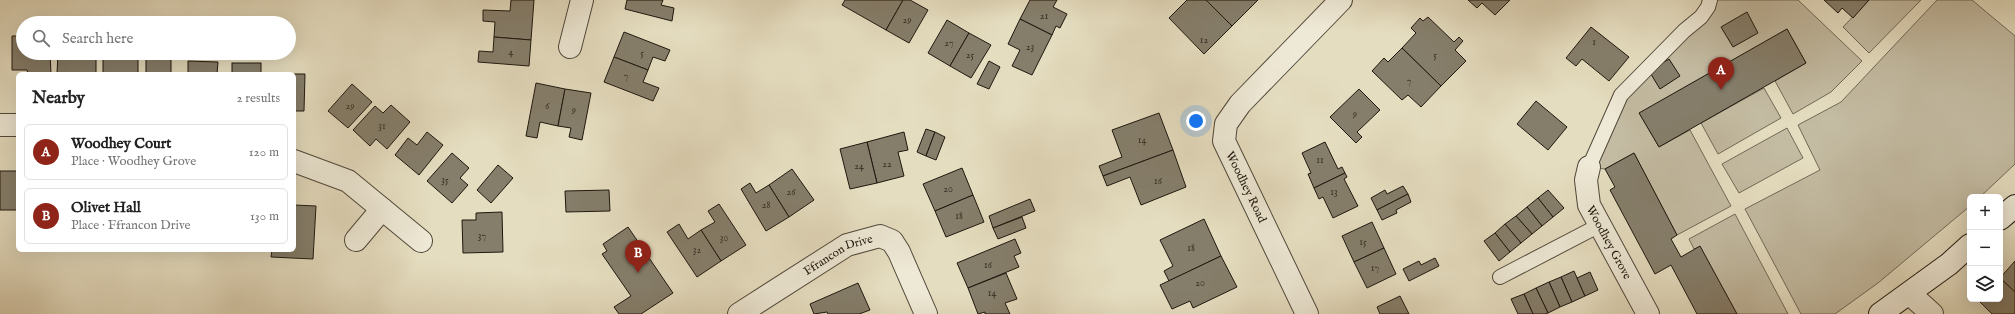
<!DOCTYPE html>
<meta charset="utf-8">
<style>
body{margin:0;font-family:"IM FELL English",serif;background:#f6f6f6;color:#222}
.controls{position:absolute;right:12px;bottom:12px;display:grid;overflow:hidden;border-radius:6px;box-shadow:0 4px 16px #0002}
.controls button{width:36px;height:36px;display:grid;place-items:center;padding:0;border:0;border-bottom:1px solid #e0e0e0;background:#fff;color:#222;font:20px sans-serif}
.you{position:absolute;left:1196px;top:121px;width:14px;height:14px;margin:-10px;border:3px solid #fff;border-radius:50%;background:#1a73e8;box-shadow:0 0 0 6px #1a73e833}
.badge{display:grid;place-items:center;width:26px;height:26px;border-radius:50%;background:#8f2418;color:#fff;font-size:13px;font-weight:700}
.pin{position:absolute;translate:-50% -33px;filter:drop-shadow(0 1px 2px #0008)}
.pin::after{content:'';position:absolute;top:21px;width:14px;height:12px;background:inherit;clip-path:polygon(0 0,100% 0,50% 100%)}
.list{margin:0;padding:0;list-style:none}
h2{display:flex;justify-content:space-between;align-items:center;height:52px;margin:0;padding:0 16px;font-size:17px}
h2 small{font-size:13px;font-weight:400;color:#767676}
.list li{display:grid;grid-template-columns:26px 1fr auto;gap:12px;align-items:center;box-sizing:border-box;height:56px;margin:0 8px 8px;padding:0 8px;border:1px solid #e0e0e0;border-radius:6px}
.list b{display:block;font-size:15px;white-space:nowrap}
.list p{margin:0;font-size:13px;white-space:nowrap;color:#767676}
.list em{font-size:13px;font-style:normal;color:#767676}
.icon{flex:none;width:22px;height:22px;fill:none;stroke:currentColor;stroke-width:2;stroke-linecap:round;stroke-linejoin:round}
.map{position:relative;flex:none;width:2015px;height:314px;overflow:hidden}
.search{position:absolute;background:#fff;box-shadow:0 4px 16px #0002;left:16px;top:16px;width:280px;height:44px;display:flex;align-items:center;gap:10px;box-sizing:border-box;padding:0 14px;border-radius:22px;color:#767676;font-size:15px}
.panel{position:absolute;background:#fff;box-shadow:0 4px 16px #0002;left:16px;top:72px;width:280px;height:180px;border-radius:6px}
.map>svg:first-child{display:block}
.green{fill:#c3bba2;stroke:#706958}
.building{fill:#857e6b;stroke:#1e170e}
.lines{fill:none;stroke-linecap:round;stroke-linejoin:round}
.service-casing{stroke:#50483a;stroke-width:16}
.minor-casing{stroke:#50483a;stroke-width:24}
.secondary-casing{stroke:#1e170e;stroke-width:24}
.service{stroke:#eee9d6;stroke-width:14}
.minor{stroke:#eee9d6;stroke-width:22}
.secondary{stroke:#eee9d6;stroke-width:22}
.labels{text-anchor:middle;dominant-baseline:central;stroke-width:3;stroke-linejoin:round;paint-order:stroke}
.number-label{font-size:10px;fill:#383125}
.street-label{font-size:12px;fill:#1e170e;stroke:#eee9d6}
</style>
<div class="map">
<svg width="2015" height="314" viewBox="0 0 2015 314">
<rect width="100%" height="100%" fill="#e5ddc0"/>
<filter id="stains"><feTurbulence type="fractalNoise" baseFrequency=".005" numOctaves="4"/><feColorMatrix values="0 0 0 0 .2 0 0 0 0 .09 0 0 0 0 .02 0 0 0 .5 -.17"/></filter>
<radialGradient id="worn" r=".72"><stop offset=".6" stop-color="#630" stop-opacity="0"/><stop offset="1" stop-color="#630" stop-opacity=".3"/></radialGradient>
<g class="green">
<path d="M1710 0H1798L1862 61 1831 92 1793 114 1775 81 1806 63 1787 29 1640 114 1659 147 1690 130 1731 206 1677 235 1634 153 1605 169 1589 167 1621 95Z"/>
<path d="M1869 0H1921L1869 53 1843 27Z"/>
<path d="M1937 0H1972L2015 36V164L1980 197H1970V206L1878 283 1835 314H1801L1745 209 1820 170 1798 125 1841 102Z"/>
<path d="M1764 88 1781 118 1718 154 1701 123Z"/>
<path d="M1787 128 1803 158 1739 193 1722 164Z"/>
<path d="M1735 214 1788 314H1737L1700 247 1694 249 1689 239Z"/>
</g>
<g class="building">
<path d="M511 0H534L531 40 494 37 495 22 483 21V10L510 11Z"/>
<path d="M627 0H663L661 5 674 8 672 21 625 9Z"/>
<path d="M845 0H903L886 30 842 5Z"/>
<path d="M903 0H910L928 10 909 43 886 30Z"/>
<path d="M1030 0H1057L1053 7 1067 14 1060 28 1056 26 1052 35 1020 19Z"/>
<path d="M1187 0H1206L1232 26 1204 54 1169 18Z"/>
<path d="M1206 0H1258L1232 26Z"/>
<path d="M1468 0H1510L1495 15 1482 3 1477 8Z"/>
<path d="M1824 0H1869L1853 18 1842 8 1838 13Z"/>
<path d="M1747 12 1758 33 1733 47 1721 27Z"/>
<path d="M1428 17 1454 42 1459 37 1463 41 1455 50 1466 61 1441 86 1402 48 1416 33 1411 28 1420 18 1423 21Z"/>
<path d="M1020 19 1052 35 1032 75 1012 66 1020 50 1008 44Z"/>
<path d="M947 20 969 33 950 66 928 53Z"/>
<path d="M1591 27 1629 57 1609 81 1582 59 1576 66 1566 58Z"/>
<path d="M1787 29 1806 63 1659 147 1639 113Z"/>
<path d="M624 32 670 50 665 61 653 57 648 70 614 57Z"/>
<path d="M969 33 991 45 971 78 950 66Z"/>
<path d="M12 36H23V53H50L51 74H28L27 70H12Z"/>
<path d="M494 37 531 40 529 66 478 62 479 51 493 52Z"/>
<path d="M1402 48 1441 86 1421 107 1408 95 1402 100 1372 71 1384 58 1388 62Z"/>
<path d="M58 53H96V74L57 73Z"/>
<path d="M103 53 138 54V74H103Z"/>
<rect x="146" y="53" width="25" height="21"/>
<path d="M614 57 648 70 643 82 659 88 653 101 604 82Z"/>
<path d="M1669 59 1680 76 1660 89 1649 71Z"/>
<path d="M188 61 218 62 217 74H188Z"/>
<path d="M989 61 1000 67 989 89 977 84Z"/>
<rect x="232" y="63" width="29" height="11"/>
<path d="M294 74H305L304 111H294Z"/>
<path d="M536 83 565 89 558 126 540 122 537 138 526 136Z"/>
<path d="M352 84 372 102 348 128 328 111Z"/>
<path d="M565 89 591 93 582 140 569 137 571 128 558 126Z"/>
<path d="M1359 89 1380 110 1357 132 1362 137 1356 143 1330 117Z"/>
<path d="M1536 101 1567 127 1548 150 1517 124Z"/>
<path d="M391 105 410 122 387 149 376 139 370 146 353 130 375 106 383 113Z"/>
<path d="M1159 113 1173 150 1103 176 1099 166 1122 157 1112 130Z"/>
<path d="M926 129 935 132 926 156 917 152Z"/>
<path d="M427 132 443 145 419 175 395 155 408 138 417 145Z"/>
<path d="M904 132 908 150 898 152 904 176 877 183 867 142Z"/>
<path d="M935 132 945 137 936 160 926 156Z"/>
<path d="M867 142 877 183 850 189 840 149Z"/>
<path d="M1325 142 1338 169 1342 167 1345 173 1314 188 1308 174 1311 173 1302 153Z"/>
<path d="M1173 150 1186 187 1141 205 1130 177 1107 186 1103 176Z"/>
<path d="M452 153 469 168 460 178 468 185 452 203 427 181Z"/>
<path d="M1634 153 1677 235 1671 239 1681 257 1700 246 1737 314H1697L1671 265 1655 274 1610 190 1615 187 1605 169Z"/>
<path d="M498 165 513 178 491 203 477 190Z"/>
<path d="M962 168 973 195 935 211 923 184Z"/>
<path d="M792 169 814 200 789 217 769 185Z"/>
<rect x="0" y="171" width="18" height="39"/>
<path d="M1345 173 1347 177 1344 179 1358 206 1333 218 1323 197 1319 199 1314 188Z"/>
<path d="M750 183 756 193 769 185 789 217 766 231 741 189Z"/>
<path d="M1403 186 1408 194 1377 210 1371 198 1385 190 1387 194Z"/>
<path d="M609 190 610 211 566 212 565 191Z"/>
<path d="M1548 190 1564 208 1553 217 1538 198Z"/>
<path d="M1408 194 1411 202 1396 210 1397 213 1382 220 1377 210Z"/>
<path d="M973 195 984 222 946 237 935 211Z"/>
<path d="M1538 198 1553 217 1542 226 1527 207Z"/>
<path d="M1030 199 1035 211 993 228 989 216Z"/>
<path d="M719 204 746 245 721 261 701 230 715 222 708 211Z"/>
<path d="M294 205 316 206 313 259 271 257 272 250H294Z"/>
<path d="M1527 207 1542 226 1532 234 1516 216Z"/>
<path d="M502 212 503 252 463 253 462 220H476V213Z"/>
<path d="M1516 216 1532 234 1521 243 1505 224Z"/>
<path d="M1022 217 1026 228 998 239 993 228Z"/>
<path d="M1204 219 1221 256 1169 281 1164 271 1173 266 1160 240Z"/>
<path d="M1372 222 1384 248 1354 262 1342 236Z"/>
<path d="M679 224 688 239 701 230 721 261 697 277 667 232Z"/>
<path d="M1505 224 1521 243 1510 252 1495 233Z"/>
<path d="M628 227 673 293 641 314H619L614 307 631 296 602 254 607 251 603 244Z"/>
<path d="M1495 233 1510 252 1499 261 1484 241Z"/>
<path d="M1015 239 1021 253 1014 256 1019 267 968 288 957 263Z"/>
<path d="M1384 248 1396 274 1367 288 1354 262Z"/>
<path d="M1221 256 1237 287 1193 308 1190 301 1172 309 1160 285Z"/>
<path d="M1435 258 1439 266 1409 281 1403 269 1419 261 1421 265Z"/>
<path d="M2015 261V292L2000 278Z"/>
<path d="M1574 271 1585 296 1572 302 1561 277Z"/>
<path d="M1590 272 1598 290 1585 296 1577 278Z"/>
<path d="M1006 273 1017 299 1005 303 1010 314H985V312L978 314 968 288Z"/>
<path d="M1561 277 1572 302 1560 307 1549 282Z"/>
<path d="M2000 278 2015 292V314H1992L1977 299H2000Z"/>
<path d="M1549 282 1560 307 1548 313 1536 288Z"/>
<path d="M858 283 870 310 859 314H828L827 312 814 314 810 304Z"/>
<path d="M1536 288 1548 313 1545 314H1533L1524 294Z"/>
<path d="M1524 294 1533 314H1518L1511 299Z"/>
<path d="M1400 296 1409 314H1380L1377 307Z"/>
</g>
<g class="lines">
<defs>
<g id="service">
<path d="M1589 167 1621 95 1684 31 1701 17 1708 7 1710 0"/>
<path d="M1500 277 1600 225"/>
</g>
<g id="minor">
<path d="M570 47 582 0"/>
<path d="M0 125H18"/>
<path d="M294 161 348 181 421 241"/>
<path id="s1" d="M1589 167 1586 180 1589 205 1648 314"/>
<path d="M356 240 382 209"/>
<path d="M1910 294 1932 314"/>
<path id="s2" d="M739 314 847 245 880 236 892 241 899 252 926 314"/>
<path d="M1307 314 1224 141 1226 124 1240 104 1341 0"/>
</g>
<g id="secondary">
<path d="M2000 219 2015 206"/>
<path d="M1880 314 1949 264 1970 245"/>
</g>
</defs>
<use href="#service" class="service-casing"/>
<use href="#minor" class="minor-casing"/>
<use href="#secondary" class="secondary-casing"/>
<use href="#service" class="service"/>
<use href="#minor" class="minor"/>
<use href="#secondary" class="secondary"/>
</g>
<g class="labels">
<g class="number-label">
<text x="1044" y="16">21</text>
<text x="907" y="20">29</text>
<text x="1204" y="40">12</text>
<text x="1594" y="42">1</text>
<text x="949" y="43">27</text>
<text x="1030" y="47">23</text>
<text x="511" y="52">4</text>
<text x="642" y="53">5</text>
<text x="970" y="55">25</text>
<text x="1435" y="55">5</text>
<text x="626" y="76">7</text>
<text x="1409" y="81">7</text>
<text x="350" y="106">29</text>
<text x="547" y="106">6</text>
<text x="574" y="110">9</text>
<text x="1355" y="114">9</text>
<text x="382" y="126">31</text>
<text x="1142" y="140">14</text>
<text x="1320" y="160">11</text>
<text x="887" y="164">22</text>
<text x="859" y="166">24</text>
<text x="445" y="180">35</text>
<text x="1158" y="181">16</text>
<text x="948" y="189">20</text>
<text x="791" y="192">26</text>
<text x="1334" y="192">13</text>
<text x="766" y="205">28</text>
<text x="959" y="216">18</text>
<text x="482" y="236">37</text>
<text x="724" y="238">30</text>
<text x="1363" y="242">15</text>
<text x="1191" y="248">18</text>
<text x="697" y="250">32</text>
<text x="988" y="265">16</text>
<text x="1375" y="268">17</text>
<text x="1200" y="283">20</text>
<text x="992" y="293">14</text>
</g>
<g class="street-label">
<text transform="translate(1246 187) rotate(64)">Woodhey Road</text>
<text stroke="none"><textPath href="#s1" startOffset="81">Woodhey Grove</textPath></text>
<text stroke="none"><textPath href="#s2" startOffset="116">Ffrancon Drive</textPath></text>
</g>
</g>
<rect width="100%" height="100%" filter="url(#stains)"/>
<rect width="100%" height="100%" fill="url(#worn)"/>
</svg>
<div class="controls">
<button>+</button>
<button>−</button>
<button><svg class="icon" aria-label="layers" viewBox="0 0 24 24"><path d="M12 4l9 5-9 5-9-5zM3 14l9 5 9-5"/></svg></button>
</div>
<div class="you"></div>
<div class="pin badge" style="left:1721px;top:90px">A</div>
<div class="pin badge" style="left:638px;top:273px">B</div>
<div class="search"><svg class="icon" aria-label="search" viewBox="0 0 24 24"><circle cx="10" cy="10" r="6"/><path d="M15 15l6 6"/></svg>Search here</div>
<section class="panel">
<h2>Nearby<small>2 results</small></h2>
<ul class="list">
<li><span class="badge">A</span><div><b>Woodhey Court</b><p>Place · Woodhey Grove</p></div><em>120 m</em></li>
<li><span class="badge">B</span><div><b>Olivet Hall</b><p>Place · Ffrancon Drive</p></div><em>130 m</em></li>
</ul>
</section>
</div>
